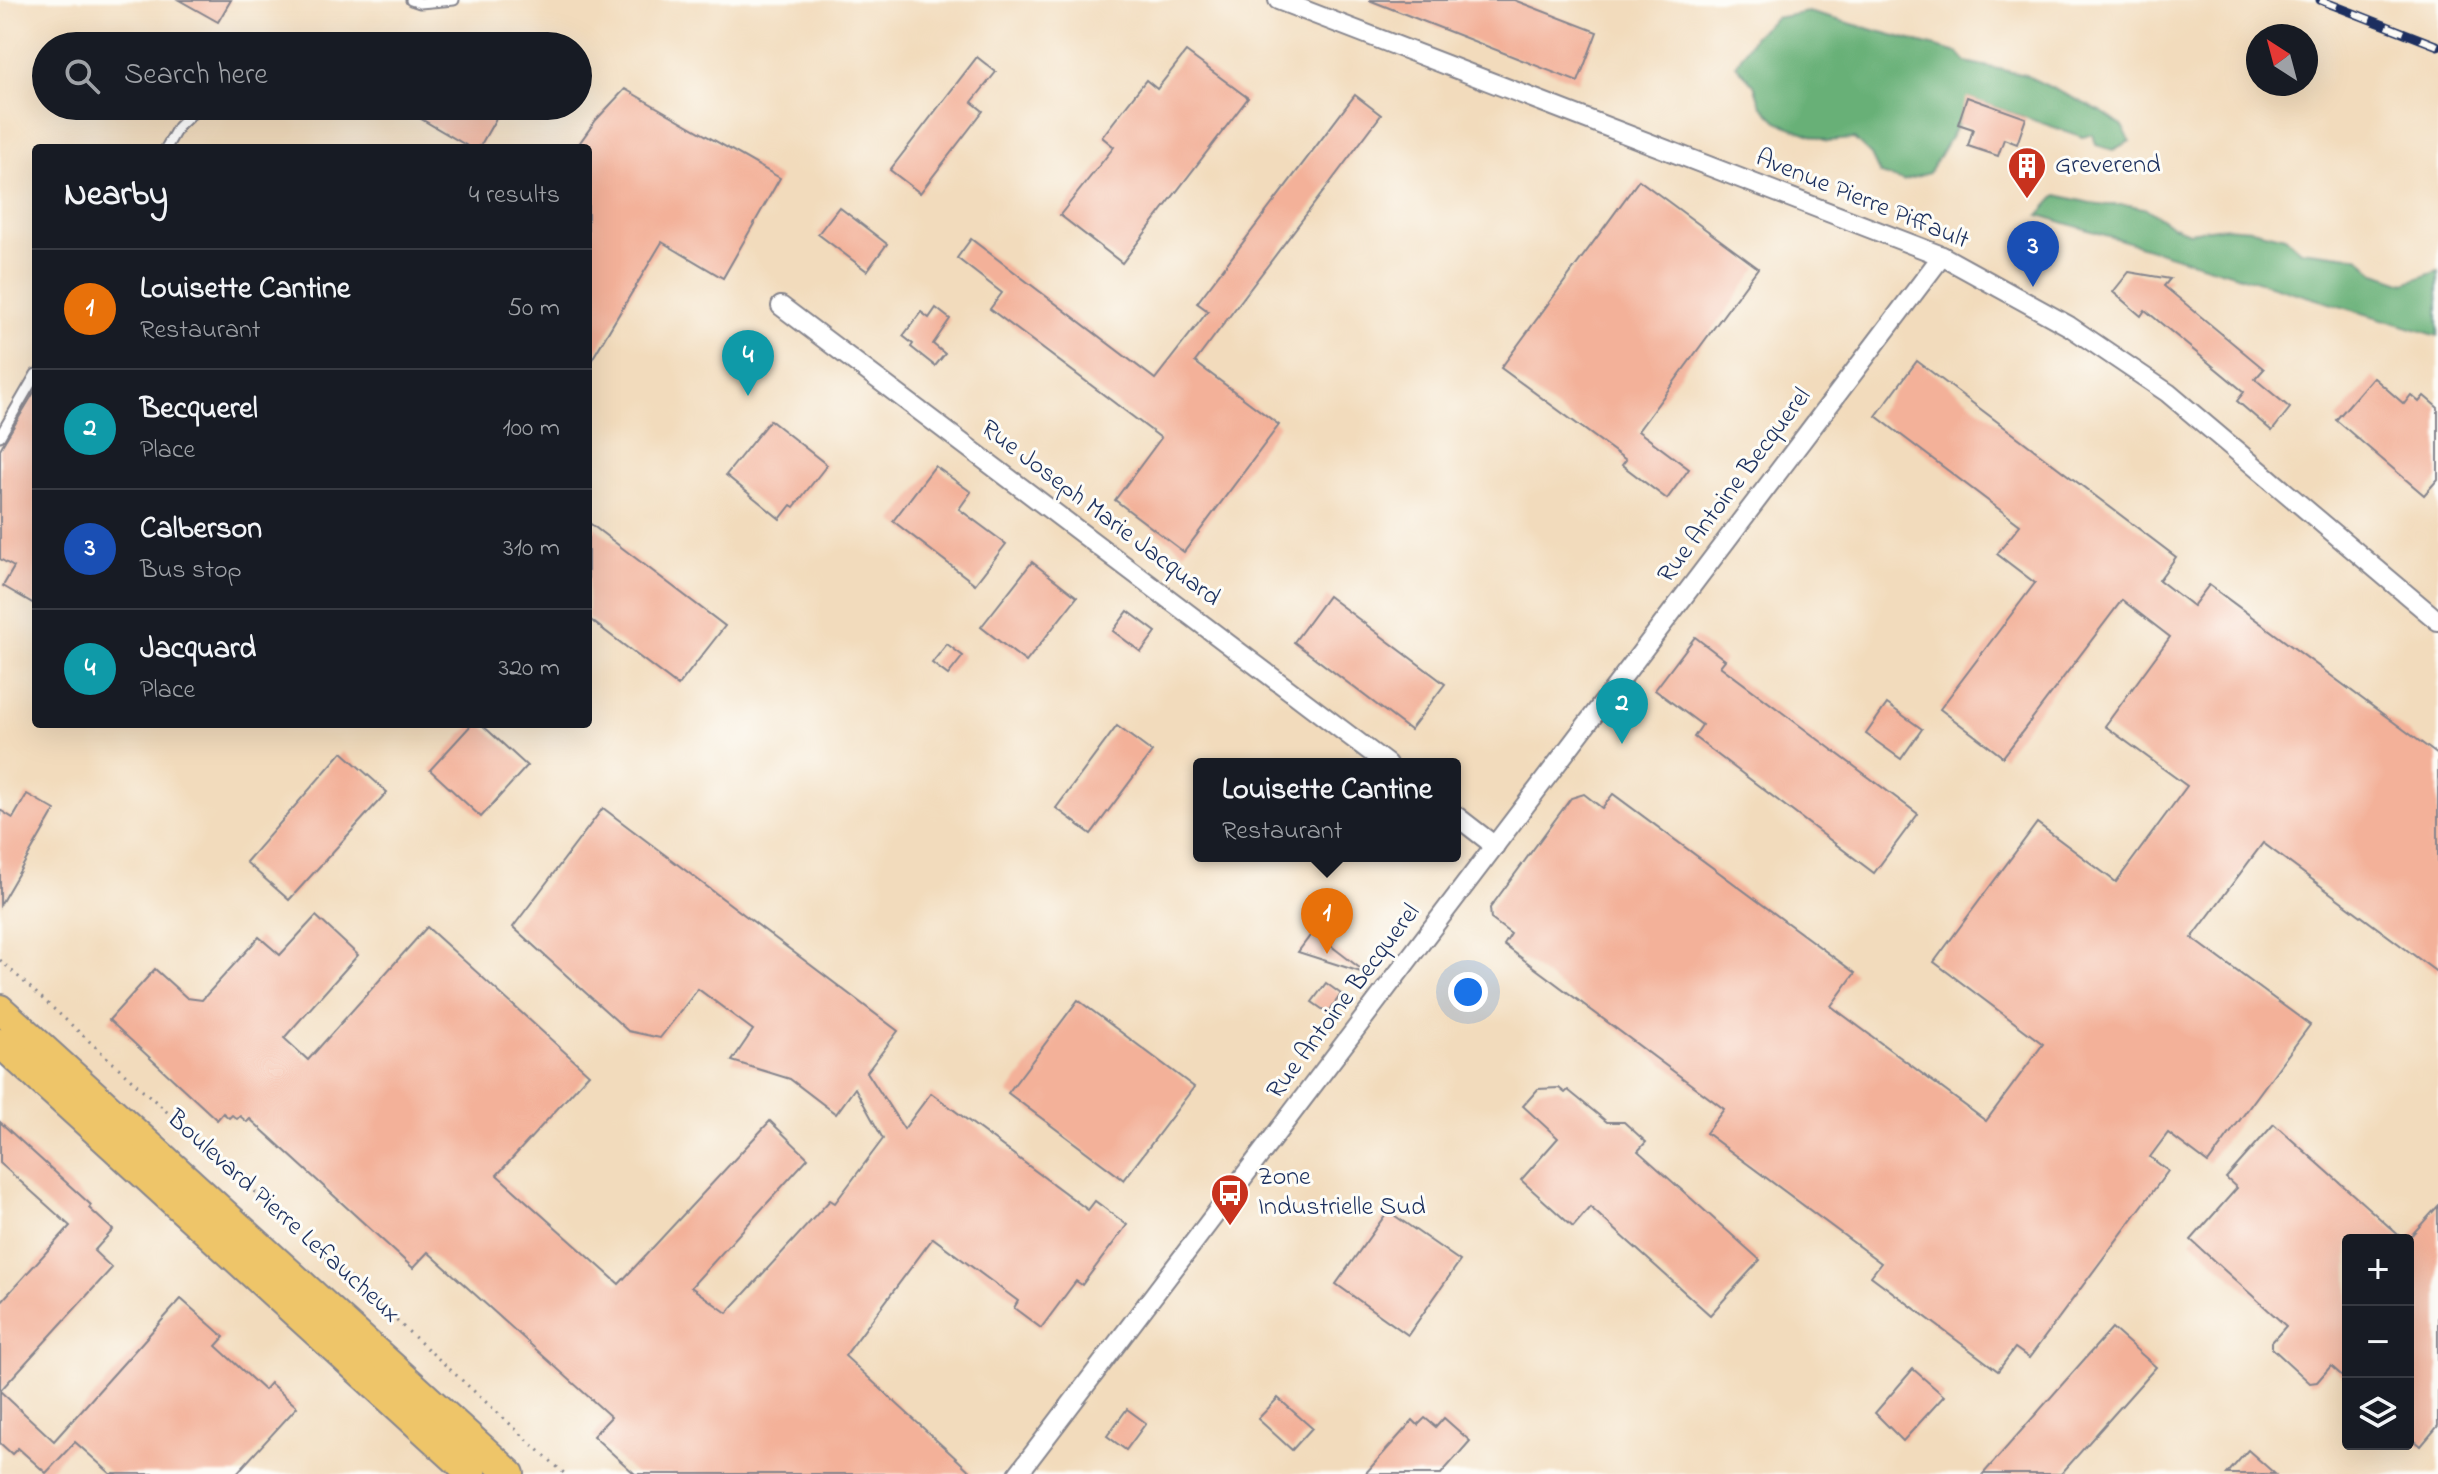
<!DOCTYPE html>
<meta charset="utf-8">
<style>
body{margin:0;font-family:"Indie Flower",sans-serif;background:#242831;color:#f1f3f6}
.controls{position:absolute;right:24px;bottom:24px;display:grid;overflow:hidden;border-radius:8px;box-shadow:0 8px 32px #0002}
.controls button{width:72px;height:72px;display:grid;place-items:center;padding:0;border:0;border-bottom:2px solid #363941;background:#171b24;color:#f1f3f6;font:40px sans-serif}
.compass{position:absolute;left:2246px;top:24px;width:72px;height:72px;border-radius:50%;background:#171b24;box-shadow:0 8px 32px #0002;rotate:324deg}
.you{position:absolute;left:1468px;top:992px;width:28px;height:28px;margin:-20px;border:6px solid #fff;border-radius:50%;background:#1a73e8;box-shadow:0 0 0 12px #1a73e833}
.badge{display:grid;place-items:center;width:52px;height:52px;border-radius:50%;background:#db2777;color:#fff;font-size:26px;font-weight:700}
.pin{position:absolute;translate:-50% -66px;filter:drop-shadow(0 2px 4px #0008)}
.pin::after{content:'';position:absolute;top:42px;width:28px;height:24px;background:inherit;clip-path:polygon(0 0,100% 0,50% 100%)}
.popup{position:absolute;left:1193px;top:758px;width:268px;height:104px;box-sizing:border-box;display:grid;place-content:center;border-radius:8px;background:#171b24;filter:drop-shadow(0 2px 6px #0005);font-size:26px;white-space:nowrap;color:#9ea1a6}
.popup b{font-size:30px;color:#f1f3f6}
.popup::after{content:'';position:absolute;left:50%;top:100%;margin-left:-16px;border:16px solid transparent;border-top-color:#171b24}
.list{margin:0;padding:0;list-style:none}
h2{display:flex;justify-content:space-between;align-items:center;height:104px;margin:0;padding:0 32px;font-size:34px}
h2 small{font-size:26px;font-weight:400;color:#9ea1a6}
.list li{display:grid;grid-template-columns:52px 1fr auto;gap:24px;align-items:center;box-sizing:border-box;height:120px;padding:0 32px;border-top:2px solid #363941}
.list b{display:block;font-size:30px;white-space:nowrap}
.list p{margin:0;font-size:26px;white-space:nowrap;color:#9ea1a6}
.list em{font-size:26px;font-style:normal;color:#9ea1a6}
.icon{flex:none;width:44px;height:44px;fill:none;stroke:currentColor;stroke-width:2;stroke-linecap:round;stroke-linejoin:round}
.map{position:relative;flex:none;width:2438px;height:1474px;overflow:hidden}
.search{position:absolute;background:#171b24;box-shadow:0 8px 32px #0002;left:32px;top:32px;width:560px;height:88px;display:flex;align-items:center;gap:20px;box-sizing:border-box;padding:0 28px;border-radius:44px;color:#9ea1a6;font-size:30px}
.panel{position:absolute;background:#171b24;box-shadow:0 8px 32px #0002;left:32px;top:144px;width:560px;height:584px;border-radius:8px}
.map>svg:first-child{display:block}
.forest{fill:#67b077;stroke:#41706a;stroke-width:2}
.building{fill:#f3b199}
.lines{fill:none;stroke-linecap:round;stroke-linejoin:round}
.lane-casing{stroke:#86858d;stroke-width:13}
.street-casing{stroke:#86858d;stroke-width:22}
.primary-casing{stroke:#86858d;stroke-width:32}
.path{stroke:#86858d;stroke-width:3;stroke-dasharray:2 6;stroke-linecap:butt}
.lane{stroke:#fff;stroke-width:9}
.street{stroke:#fff;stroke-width:18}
.primary{stroke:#eec569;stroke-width:28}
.rail-casing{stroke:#1b2f5e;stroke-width:9}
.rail{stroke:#fdfcf7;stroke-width:6;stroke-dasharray:18;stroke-linecap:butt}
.labels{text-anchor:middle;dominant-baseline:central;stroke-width:6;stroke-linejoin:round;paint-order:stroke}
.poi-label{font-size:26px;fill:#1b2f5e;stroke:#fdfcf7;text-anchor:start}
.street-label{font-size:26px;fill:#1b2f5e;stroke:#fdfcf7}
</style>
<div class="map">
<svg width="2438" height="1474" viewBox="0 0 2438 1474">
<rect width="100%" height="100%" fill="#fdfcf7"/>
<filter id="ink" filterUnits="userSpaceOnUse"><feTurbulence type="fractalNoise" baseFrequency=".0125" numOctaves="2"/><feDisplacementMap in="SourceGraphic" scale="16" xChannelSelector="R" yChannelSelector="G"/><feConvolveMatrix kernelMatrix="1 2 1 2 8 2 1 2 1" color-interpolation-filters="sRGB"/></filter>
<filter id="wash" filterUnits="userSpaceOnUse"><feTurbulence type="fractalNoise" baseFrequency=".006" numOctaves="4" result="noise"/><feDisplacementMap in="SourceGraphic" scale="32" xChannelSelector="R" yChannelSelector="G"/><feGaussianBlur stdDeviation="1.8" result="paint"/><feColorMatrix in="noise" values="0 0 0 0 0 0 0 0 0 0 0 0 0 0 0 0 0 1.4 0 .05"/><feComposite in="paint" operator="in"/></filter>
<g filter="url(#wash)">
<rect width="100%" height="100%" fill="#f2dbbc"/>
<g class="forest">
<path d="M1808 12 1958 53 1966 62 2025 75 2102 112 2123 127 2130 141 2113 150 2096 145 2093 134 2083 137 1968 98 1958 124 1929 173 1903 181 1880 174 1871 155 1854 139 1827 141 1779 123 1761 105 1754 85 1736 65 1754 36 1775 18Z"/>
<path d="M2057 195 2099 205H2129L2147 209 2171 225 2189 232 2223 227 2252 229 2285 237 2300 250 2358 257 2376 273 2405 283 2438 271V336L2039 215Z"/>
</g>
<g id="blocks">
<g class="building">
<path d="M179 0H231L218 22Z"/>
<path d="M1369 0H1514L1597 32 1578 82Z"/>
<path d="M1186 52 1248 98 1122 263 1060 215 1114 147 1102 137 1146 80 1157 89Z"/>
<path d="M977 57 996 72 972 102 983 111 920 193 890 170Z"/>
<path d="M625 89 780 178 723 278 662 242 588 366V148H576L596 120Z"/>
<path d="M1355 95 1381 115 1195 362 1279 425 1184 552 1115 500 1161 438 990 309 1002 293 957 258 971 239 1155 379 1208 311 1197 303Z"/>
<path d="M1967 97 2026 118 2017 144 2004 139 1998 156 1968 146 1973 129 1958 124Z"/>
<path d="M399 106H503L479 148H471Z"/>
<path d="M1639 180 1758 268 1638 431 1689 469 1667 499 1622 465 1626 460 1501 368Z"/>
<path d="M839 207 887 244 867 271 818 234Z"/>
<path d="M2129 272 2170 279 2164 286 2264 369 2255 379 2290 408 2272 431 2237 401 2244 392 2145 310 2141 316 2113 292Z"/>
<path d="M936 308 950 319 933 344 945 354 935 366 911 347 913 344 903 336 921 312 929 318Z"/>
<path d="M1917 361 2176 557 2159 580 2193 606 2209 585 2438 755V973L2263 843 2192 938 2310 1025 2208 1163 2168 1133 2150 1157 2168 1171 2029 1358 2015 1348 1998 1371 1871 1276 1881 1263 1706 1133 1724 1109 1504 945 1511 934 1491 919 1490 908 1571 798 1584 794 1602 808 1613 794 1855 973 1831 1006 1986 1121 2043 1044 1934 962 2037 823 2116 882 2187 786 2105 726 2170 637 2122 600 2003 757 1940 709 2035 583 1997 554 2020 525 1876 416Z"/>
<path d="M2373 377 2404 404 2411 395 2419 402 2424 396 2438 408V479L2424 495 2336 420Z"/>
<path d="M36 389V605L3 586 14 567 0 559V449Z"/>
<path d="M770 420 827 465 794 507 791 505 780 519 726 475Z"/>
<path d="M935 466 971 492 959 509 1006 544 975 584 893 521Z"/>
<path d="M588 522 725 626 678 686 588 618Z"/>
<path d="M1032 562 1077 597 1026 662 981 627Z"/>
<path d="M1328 596 1445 684 1410 730 1294 642Z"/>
<path d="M1128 611 1156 632 1141 652 1113 631Z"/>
<path d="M1695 637 1725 660 1720 666 1918 814 1874 873 1694 737 1702 725 1655 690Z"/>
<path d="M947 644 963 656 948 675 932 663Z"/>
<path d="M1887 704 1922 729 1901 759 1866 734Z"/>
<path d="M472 724H481L527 766 481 817 430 770Z"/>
<path d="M1117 726 1152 752 1091 834 1056 808Z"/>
<path d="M342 752 387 792 289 900 246 862Z"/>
<path d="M27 794 55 810 0 905V810L13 818Z"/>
<path d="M603 808 898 1031 867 1072 904 1129 931 1093 1088 1210 1095 1201 1127 1225 1082 1285 1076 1281 1041 1328 1014 1308 1018 1301 933 1238 845 1356 973 1474H635L593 1436 611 1417 428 1252 413 1268 250 1119 247 1122 240 1116 237 1119 232 1115 229 1118 223 1113 217 1120 109 1020 155 969 187 998 202 1000 259 937 280 955 316 916 358 955 284 1038 308 1060 427 927 589 1074 497 1175 619 1284 770 1121 808 1158 691 1287 727 1313 830 1200 835 1203 883 1139 855 1088 836 1114 790 1079 732 1061 753 1030 698 989 660 1038 628 1031 513 927Z"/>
<path d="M1313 932 1365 972 1364 973 1298 952Z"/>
<path d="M1326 983 1341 994 1328 1013 1312 1002Z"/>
<path d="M1078 1000 1194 1087 1124 1180 1008 1093Z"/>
<path d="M1559 1088 1565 1093 1568 1090 1607 1122H1624L1646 1142 1638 1151 1760 1260 1710 1315 1590 1207 1573 1227 1521 1180 1558 1138 1523 1106 1538 1089Z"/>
<path d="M0 1122 91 1205 89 1208 113 1230 94 1251 112 1268 0 1391 54 1441 181 1299 224 1337 216 1346 264 1390 270 1383 297 1407 236 1474H111L75 1442 46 1473 18 1448 12 1454 0 1443V1303L70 1226 0 1163Z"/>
<path d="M2274 1124 2404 1240H2348V1381L2331 1366 2317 1382 2310 1383 2272 1348V1342L2286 1326 2191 1240 2237 1188 2226 1178Z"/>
<path d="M2438 1206V1426L2421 1446 2408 1435V1239Z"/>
<path d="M1388 1211 1460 1261 1408 1335 1336 1284Z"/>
<path d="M2112 1328 2156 1367 2061 1474H1983Z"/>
<path d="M1913 1369 1944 1396 1903 1441 1875 1413Z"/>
<path d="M1278 1398 1312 1428 1292 1450 1258 1419Z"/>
<path d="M1127 1409 1146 1423 1126 1450 1107 1436Z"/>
<path d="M1425 1418 1436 1427 1444 1418 1470 1441 1441 1474H1365L1413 1420 1418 1425Z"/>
<path d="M2248 1450 2275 1474H2227Z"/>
</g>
</g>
</g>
<g filter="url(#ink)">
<use href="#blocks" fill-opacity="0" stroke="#86858d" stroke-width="2"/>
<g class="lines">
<defs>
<g id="lane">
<path d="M411 0 420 3 454 0"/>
<path d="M166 148 178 127 200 106"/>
<path d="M0 436 36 374"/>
</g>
<g id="street">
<path d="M1278 0 1942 256 2069 326 2168 393 2438 621"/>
<path d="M781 306 1387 764"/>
<path d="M1455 815 1495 846"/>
<path d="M1018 1474 1942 256"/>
</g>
<g id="primary">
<path d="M0 1009 510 1474"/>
<path d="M0 1043 472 1474"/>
</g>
</defs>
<use href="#lane" class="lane-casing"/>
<use href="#street" class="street-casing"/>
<use href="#primary" class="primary-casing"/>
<path class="path" d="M0 960 565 1474"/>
<use href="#lane" class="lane"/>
<use href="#street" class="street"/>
<use href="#primary" class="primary"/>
<defs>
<path id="rail" d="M2320 0 2438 46"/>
</defs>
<use href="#rail" class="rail-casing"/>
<use href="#rail" class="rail"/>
</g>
</g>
<defs>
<symbol id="building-pin" viewBox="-11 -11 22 30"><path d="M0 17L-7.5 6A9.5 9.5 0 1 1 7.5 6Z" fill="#c8321e" stroke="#fdfcf7"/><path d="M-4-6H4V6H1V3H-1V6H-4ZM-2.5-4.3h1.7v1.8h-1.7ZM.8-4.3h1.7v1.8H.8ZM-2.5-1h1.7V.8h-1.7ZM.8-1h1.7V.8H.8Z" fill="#fff"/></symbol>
<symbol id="bus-pin" viewBox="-11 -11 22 30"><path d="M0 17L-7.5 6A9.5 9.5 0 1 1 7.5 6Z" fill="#c8321e" stroke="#fdfcf7"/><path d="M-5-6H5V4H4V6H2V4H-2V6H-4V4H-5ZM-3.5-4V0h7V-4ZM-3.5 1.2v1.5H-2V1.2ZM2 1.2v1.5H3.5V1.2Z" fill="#fff"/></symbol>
</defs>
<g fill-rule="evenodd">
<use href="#building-pin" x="2005" y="144" width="44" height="60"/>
<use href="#bus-pin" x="1208" y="1171" width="44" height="60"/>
</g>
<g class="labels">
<g class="poi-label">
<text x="2055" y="166">Greverend</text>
<text x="1258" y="1178">Zone<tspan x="1258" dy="30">Industrielle Sud</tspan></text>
</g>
<g class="street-label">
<text transform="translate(1862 200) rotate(22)">Avenue Pierre Piffault</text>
<text transform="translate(1735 486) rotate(-53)">Rue Antoine Becquerel</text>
<text transform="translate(1100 514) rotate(37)">Rue Joseph Marie Jacquard</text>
<text transform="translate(1344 1002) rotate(-53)">Rue Antoine Becquerel</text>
<text transform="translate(283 1217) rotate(42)">Boulevard Pierre Lefaucheux</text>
</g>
</g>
</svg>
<div class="controls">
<button>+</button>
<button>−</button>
<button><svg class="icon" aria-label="layers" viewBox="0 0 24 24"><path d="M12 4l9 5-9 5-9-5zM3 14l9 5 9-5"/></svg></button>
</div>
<svg class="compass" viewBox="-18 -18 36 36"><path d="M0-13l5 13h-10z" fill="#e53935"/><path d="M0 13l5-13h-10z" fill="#9ea1a6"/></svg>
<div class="you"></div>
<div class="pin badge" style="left:1327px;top:954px;background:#e8710a">1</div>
<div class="popup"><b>Louisette Cantine</b>Restaurant</div>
<div class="pin badge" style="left:1622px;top:744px;background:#0f9aa8">2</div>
<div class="pin badge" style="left:2033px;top:287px;background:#1a4fb4">3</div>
<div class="pin badge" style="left:748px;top:396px;background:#0f9aa8">4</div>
<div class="search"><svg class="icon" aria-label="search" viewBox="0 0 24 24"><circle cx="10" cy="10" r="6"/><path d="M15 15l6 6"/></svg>Search here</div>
<section class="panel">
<h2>Nearby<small>4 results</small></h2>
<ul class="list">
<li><span class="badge" style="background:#e8710a">1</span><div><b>Louisette Cantine</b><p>Restaurant</p></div><em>50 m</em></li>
<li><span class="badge" style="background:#0f9aa8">2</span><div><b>Becquerel</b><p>Place</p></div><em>100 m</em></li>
<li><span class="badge" style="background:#1a4fb4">3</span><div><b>Calberson</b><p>Bus stop</p></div><em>310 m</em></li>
<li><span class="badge" style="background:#0f9aa8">4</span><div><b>Jacquard</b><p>Place</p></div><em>320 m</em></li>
</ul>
</section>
</div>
